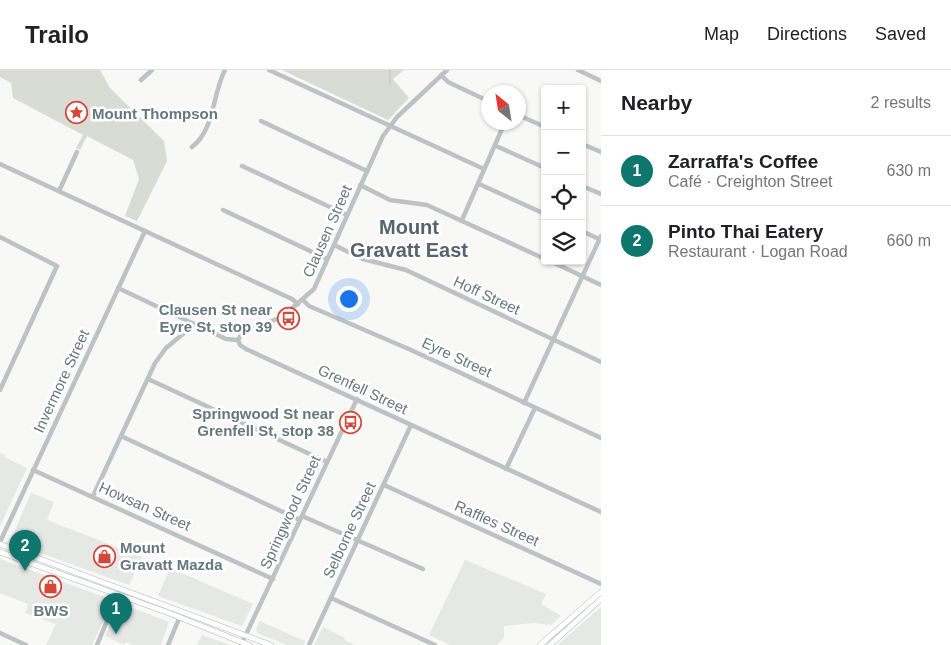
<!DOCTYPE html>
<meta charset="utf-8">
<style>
body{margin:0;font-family:Helvetica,sans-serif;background:#f2f2f2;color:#202124}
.controls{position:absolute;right:15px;top:15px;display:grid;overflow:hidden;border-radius:5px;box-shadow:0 1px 4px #0004}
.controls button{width:45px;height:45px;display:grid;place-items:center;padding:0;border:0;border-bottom:1px solid #e0e0e0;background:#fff;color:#202124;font:25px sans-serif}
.compass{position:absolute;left:481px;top:15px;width:45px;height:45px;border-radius:50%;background:#fff;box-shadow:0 1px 4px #0004;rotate:330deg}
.you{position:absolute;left:348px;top:228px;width:18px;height:18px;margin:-12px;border:4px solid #fff;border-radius:50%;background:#1a73e8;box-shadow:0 0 0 8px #1a73e833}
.badge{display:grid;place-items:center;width:32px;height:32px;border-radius:50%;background:#0f766e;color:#fff;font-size:16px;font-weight:700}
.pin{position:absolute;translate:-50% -41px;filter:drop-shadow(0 1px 2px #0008)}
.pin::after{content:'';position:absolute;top:26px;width:18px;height:15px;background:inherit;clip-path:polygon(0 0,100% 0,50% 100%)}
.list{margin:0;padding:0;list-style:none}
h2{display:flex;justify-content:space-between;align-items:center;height:65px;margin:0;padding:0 20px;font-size:21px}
h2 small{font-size:16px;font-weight:400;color:#757577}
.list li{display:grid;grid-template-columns:32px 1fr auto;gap:15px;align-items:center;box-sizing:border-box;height:70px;padding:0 20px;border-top:1px solid #e0e0e0}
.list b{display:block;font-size:19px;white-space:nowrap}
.list p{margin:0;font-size:16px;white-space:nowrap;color:#757577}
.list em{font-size:16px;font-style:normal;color:#757577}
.icon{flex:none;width:28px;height:28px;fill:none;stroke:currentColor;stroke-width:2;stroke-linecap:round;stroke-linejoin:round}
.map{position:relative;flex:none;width:601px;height:575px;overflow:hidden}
header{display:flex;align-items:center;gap:30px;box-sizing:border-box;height:70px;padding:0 25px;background:#fff;border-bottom:1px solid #e0e0e0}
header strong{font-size:24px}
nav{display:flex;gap:28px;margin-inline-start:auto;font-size:18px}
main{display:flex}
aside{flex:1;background:#fff}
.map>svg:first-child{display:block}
.built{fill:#e6e8e6}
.green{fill:#d9dcd5}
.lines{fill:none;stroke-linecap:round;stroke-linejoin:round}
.stream{stroke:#b6c4c6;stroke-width:1}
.major-casing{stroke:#b1b7ba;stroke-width:6}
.minor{stroke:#bdc3c5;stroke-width:4.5}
.major{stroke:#fff;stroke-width:5}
.labels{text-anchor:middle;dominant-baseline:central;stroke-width:5;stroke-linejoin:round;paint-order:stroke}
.poi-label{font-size:15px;font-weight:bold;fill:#66777e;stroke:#fff;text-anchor:start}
.street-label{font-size:15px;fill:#66777e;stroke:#fff}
.district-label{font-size:20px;font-weight:bold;fill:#57646a;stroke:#fff}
</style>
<header>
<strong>Trailo</strong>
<nav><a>Map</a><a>Directions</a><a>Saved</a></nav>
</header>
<main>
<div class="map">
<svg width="601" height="575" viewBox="0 0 601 575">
<rect width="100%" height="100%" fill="#f8f8f6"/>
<g class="built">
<path d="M0 383 5 385 4 387 27 398 0 456Z"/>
<path d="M31 423 54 432 47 450 142 487 129 515 10 472Z"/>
<path d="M0 489 107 528 110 537 92 575H46L56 554 25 543 28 534 0 523Z"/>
<path d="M465 490 546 524 541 534 561 546 551 555 534 553 504 556V568L497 575H450L429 565Z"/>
<path d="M170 498 253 534 242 556 158 526Z"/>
<path d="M122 534 169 552 161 575H133L126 572 124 575 105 566 118 537Z"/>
<path d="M601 537V575H558L561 572Z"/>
<path d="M259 551 305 571 304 575H287L257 563 256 560Z"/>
<path d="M323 557 345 568 344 570 355 575H314Z"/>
<path d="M202 565 230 575H197Z"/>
</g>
<g class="green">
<path d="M0 0H100L110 18 164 71 167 91 137 151 125 146 139 109 133 90 87 66 80 80 76 78 83 65 13 28 11 13 0 7Z"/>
<path d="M282 0H404L393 9 409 28 388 50Z"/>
</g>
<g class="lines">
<path class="stream" d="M390 0V15"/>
<defs>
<g id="major">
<path d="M0 474 271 575"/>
<path d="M0 482 169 543 249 575"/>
<path d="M540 575 601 522"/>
<path d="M550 575 601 529"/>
</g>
</defs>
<use href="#major" class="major-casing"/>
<g class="minor">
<path d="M269 0 484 99"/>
<path d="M578 0 601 11"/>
<path d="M441 5 448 12 488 31"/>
<path d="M141 10 152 0"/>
<path d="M518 45 545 57"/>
<path d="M261 51 367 101"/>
<path d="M582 74 601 82"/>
<path d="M496 76 545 98"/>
<path d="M192 77C215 59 212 25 225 0"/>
<path d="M0 94 292 229 298 234"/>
<path d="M242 96 347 145"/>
<path d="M479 114 545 144"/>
<path d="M360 115 390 130 427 135 545 189"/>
<path d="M582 116 601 124"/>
<path d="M59 121 77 82"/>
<path d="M223 140 327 189"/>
<path d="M462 150 505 52"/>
<path d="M582 161 601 170"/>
<path d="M0 167 57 196 0 320"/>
<path d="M334 175 363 189 406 200 601 292"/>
<path d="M550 191 601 215"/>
<path d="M118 218 226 269 238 270"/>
<path d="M303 230 309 236 411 280 601 368"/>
<path d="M238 270 240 275 246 279 601 442"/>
<path d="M238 270 242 263 282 247 314 219 383 66 397 47 447 0"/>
<path d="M148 309 327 392"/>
<path d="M524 333 601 166"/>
<path d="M121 366 300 450"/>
<path d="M506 399 535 338"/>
<path d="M33 400 273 509"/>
<path d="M384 415 601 514"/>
<path d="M93 426 155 293 166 278 195 254"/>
<path d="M302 446 423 499"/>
<path d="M0 472 145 161"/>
<path d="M331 528 435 575"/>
<path d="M0 563 26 575"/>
<path d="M97 575 118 524"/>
<path d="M168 575 181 544"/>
<path d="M241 575 357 329"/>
<path d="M309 575 411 355"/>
</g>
<use href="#major" class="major"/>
</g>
<defs>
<symbol id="sight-ring" viewBox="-11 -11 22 22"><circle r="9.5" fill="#fff" stroke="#d3483b" stroke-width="1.5"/><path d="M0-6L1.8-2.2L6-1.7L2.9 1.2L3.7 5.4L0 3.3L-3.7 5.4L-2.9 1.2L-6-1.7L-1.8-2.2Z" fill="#d3483b"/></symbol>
<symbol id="bus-ring" viewBox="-11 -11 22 22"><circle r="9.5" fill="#fff" stroke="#d3483b" stroke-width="1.5"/><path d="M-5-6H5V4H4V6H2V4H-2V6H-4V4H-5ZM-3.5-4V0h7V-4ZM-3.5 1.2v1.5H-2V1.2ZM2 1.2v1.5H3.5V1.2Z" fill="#d3483b"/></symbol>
<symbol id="shop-ring" viewBox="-11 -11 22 22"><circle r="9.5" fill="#fff" stroke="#d3483b" stroke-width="1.5"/><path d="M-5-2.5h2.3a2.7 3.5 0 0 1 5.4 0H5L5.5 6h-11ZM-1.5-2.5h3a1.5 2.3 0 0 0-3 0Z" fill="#d3483b"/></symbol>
</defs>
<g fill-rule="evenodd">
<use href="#sight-ring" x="64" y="30" width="25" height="25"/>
<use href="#bus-ring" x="276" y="236" width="25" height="25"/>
<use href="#bus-ring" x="338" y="340" width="25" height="25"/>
<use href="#shop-ring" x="92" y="474" width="25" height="25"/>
<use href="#shop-ring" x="38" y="504" width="25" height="25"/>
</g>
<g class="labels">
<g class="poi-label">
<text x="92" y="43">Mount Thompson</text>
<text x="272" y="239" text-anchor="end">Clausen St near<tspan x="272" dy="17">Eyre St, stop 39</tspan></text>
<text x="334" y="343" text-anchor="end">Springwood St near<tspan x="334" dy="17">Grenfell St, stop 38</tspan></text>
<text x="120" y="477">Mount<tspan x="120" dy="17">Gravatt Mazda</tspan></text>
<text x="51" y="540" text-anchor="middle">BWS</text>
</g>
<g class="street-label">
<text transform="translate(327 161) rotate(-66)">Clausen Street</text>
<text transform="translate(487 225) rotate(25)">Hoff Street</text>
<text transform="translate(457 287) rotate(25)">Eyre Street</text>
<text transform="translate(61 311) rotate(-65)">Invermore Street</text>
<text transform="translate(363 319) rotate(25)">Grenfell Street</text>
<text transform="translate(145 436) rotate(24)">Howsan Street</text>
<text transform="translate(290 442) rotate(-65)">Springwood Street</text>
<text transform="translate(497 453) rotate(24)">Raffles Street</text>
<text transform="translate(349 460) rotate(-65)">Selborne Street</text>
</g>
<g class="district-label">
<text x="409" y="157">Mount<tspan x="409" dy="23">Gravatt East</tspan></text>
</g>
</g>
</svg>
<div class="controls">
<button>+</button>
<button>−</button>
<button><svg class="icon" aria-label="locate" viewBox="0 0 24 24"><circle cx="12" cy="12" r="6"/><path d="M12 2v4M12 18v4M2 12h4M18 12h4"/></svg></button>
<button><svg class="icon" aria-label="layers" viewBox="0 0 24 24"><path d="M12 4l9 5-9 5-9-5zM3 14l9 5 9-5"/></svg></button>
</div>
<svg class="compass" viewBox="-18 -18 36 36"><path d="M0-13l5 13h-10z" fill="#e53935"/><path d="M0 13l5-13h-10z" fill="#757577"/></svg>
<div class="you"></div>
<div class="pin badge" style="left:116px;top:564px">1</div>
<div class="pin badge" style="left:25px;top:501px">2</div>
</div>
<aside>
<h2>Nearby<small>2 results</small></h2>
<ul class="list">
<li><span class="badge">1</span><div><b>Zarraffa's Coffee</b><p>Café · Creighton Street</p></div><em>630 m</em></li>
<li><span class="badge">2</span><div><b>Pinto Thai Eatery</b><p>Restaurant · Logan Road</p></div><em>660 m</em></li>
</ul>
</aside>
</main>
